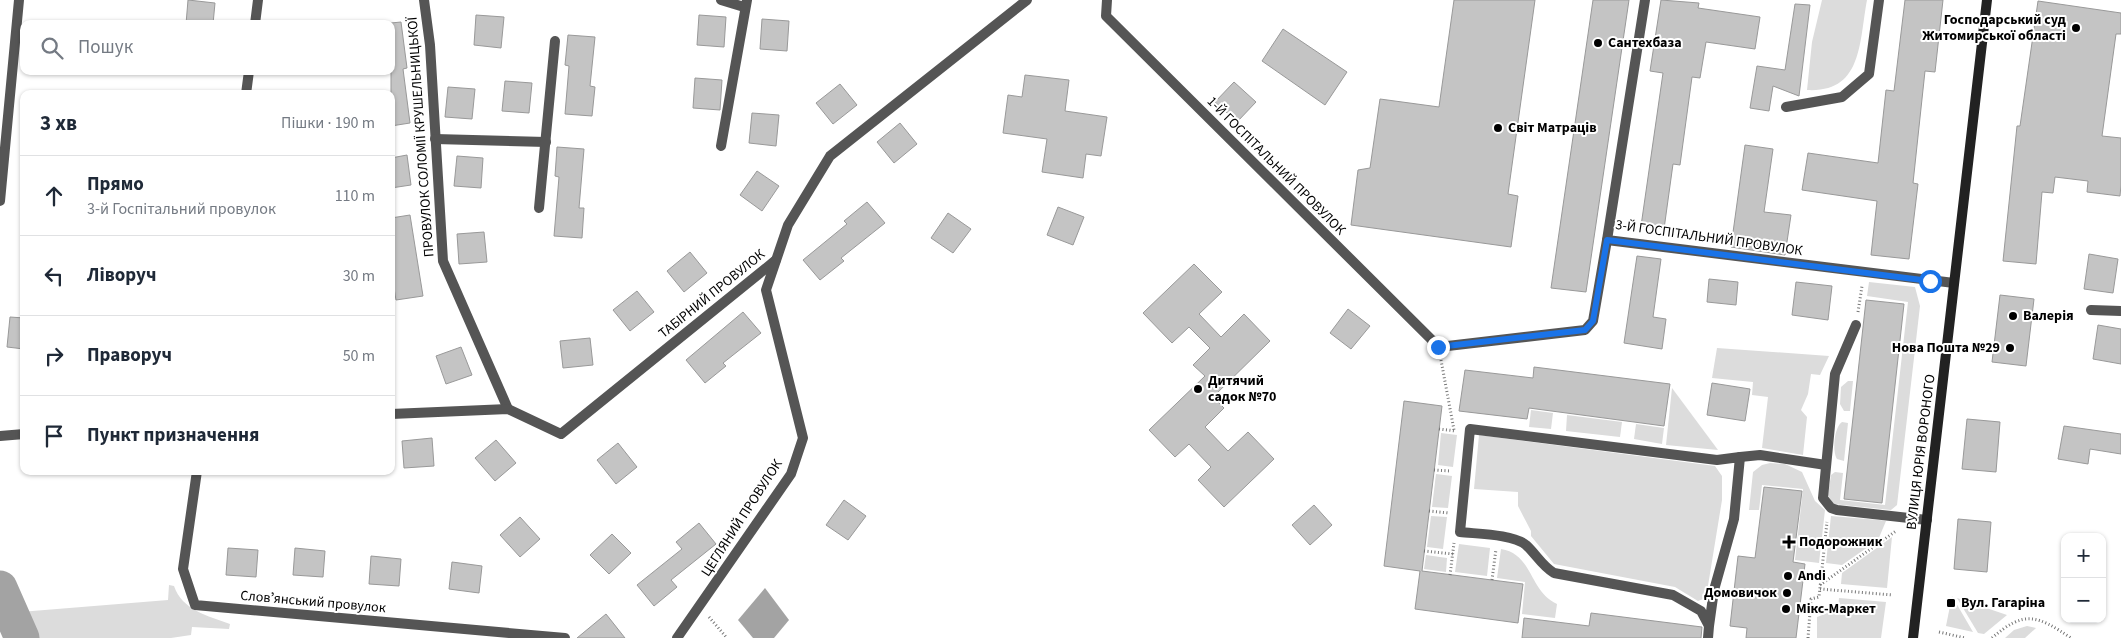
<!DOCTYPE html>
<html lang="uk">
<meta charset="utf-8">
<style>
body{margin:0;font-family:"Source Sans 3",sans-serif;background:#f2f2f3;color:#1f2937}
.controls{position:absolute;right:15px;bottom:15px;display:grid;overflow:hidden;border-radius:10px;box-shadow:0 1px 4px #0004}
.controls button{width:45px;height:45px;display:grid;place-items:center;padding:0;border:0;border-bottom:1px solid #e0e1e3;background:#fff;color:#1f2937;font:25px sans-serif}
.stop{position:absolute;width:15px;height:15px;margin:-11px;border:4px solid #1a73e8;border-radius:50%;background:#fff}
.stop.end{background:#1a73e8;border-color:#fff;box-shadow:0 1px 5px #0008}
.list{margin:0;padding:0;list-style:none}
h2{display:flex;justify-content:space-between;align-items:center;height:65px;margin:0;padding:0 20px;font-size:21px}
h2 small{font-size:16px;font-weight:400;color:#747a83}
.list li{display:grid;grid-template-columns:32px 1fr auto;gap:15px;align-items:center;box-sizing:border-box;height:80px;padding:0 20px;border-top:1px solid #e0e1e3}
.list b{display:block;font-size:19px;white-space:nowrap}
.list p{margin:0;font-size:16px;white-space:nowrap;color:#747a83}
.list em{font-size:16px;font-style:normal;color:#747a83}
.icon{flex:none;width:28px;height:28px;fill:none;stroke:currentColor;stroke-width:2;stroke-linecap:round;stroke-linejoin:round}
.map{position:relative;flex:none;width:2121px;height:638px;overflow:hidden}
.search{position:absolute;background:#fff;box-shadow:0 1px 4px #0004;left:20px;top:20px;width:375px;height:55px;display:flex;align-items:center;gap:12px;box-sizing:border-box;padding:0 18px;border-radius:10px;color:#747a83;font-size:19px}
.panel{position:absolute;background:#fff;box-shadow:0 1px 4px #0004;left:20px;top:90px;width:375px;height:385px;border-radius:10px}
.map>svg:first-child{display:block}
.green{fill:#dcdcdc}
.water{fill:#a3a3a3}
.lines{fill:none;stroke-linecap:round;stroke-linejoin:round}
.river{stroke:#a3a3a3;stroke-width:35}
.building{fill:#c4c4c4;stroke:#999}
.path{stroke:#777;stroke-width:3;stroke-dasharray:1 2.5;stroke-linecap:butt}
.service{stroke:#555;stroke-width:10}
.minor{stroke:#555;stroke-width:10}
.secondary{stroke:#222;stroke-width:10}
.route{stroke:#1a73e8;stroke-width:6}
.poi-dot{fill:#000;stroke:#fff;stroke-width:2}
.labels{text-anchor:middle;dominant-baseline:central;stroke-width:4;stroke-linejoin:round;paint-order:stroke}
.poi-label{font-size:14px;font-weight:bold;fill:#000;stroke:#fff;text-anchor:start}
.street-label{font-size:14px;fill:#000;stroke:#fff}
</style>
<div class="map">
<svg width="2121" height="638" viewBox="0 0 2121 638">
<rect width="100%" height="100%" fill="#fff"/>
<g class="green">
<path d="M1822 0H1867C1859 42 1863 93 1807 90L1812 42Z"/>
<path d="M1869 282 1915 287 1920 306 1897 505 1891 510 1833 504 1828 495 1831 475 1835 472 1843 473 1840 500 1885 505 1908 302 1867 296Z"/>
<path d="M1717 348 1829 356 1820 375 1811 374 1808 394 1801 410 1807 417 1803 455 1762 448 1768 397 1752 395 1753 382 1712 378Z"/>
<path d="M1848 381H1853L1850 411H1844L1840 404 1841 387Z"/>
<path d="M1672 388 1718 450 1666 445Z"/>
<path d="M1531 410 1553 413 1551 429 1529 427Z"/>
<path d="M1567 415 1622 422 1620 437 1566 431Z"/>
<path d="M1842 422 1848 423 1844 461 1837 459C1832 452 1834 427 1842 422Z"/>
<path d="M1636 424 1664 428 1662 444 1634 439Z"/>
<path d="M1441 433 1457 435 1453 467 1438 465Z"/>
<path d="M1479 435 1715 466 1722 476V500L1706 598 1698 601 1675 587 1554 564 1531 536V531L1518 506V492L1474 489Z"/>
<path d="M1770 463 1785 464 1802 472 1815 501 1825 510 1819 563 1795 560 1803 489 1762 485 1759 510H1749L1753 472 1762 465Z"/>
<path d="M1436 474 1452 476 1448 508 1432 507Z"/>
<path d="M1431 516 1447 517 1443 549 1427 547Z"/>
<path d="M1831 516 1879 520 1886 521 1878 540 1842 565 1826 563Z"/>
<path d="M1892 537 1887 588 1841 584 1842 573Z"/>
<path d="M1459 544 1490 548 1487 576 1455 572Z"/>
<path d="M1501 549C1533 554 1529 591 1557 604L1555 618 1522 614 1525 582 1497 578Z"/>
<path d="M1426 555 1447 558 1446 572 1424 569Z"/>
<path d="M169 585 174 586C182 610 208 616 230 624L229 629 192 627 191 635 171 638H7L4 629 25 622 20 612 168 600Z"/>
<path d="M1952 596 1973 632 1946 626Z"/>
<path d="M1839 598 1886 602 1881 638H1817V617L1838 609Z"/>
<path d="M1957 598 2007 615 1984 634 1978 633Z"/>
<path d="M2027 626 2036 628 2025 638H2005L2014 630Z"/>
</g>
<path class="water" d="M765 588 789 620 774 638H753L738 620Z"/>
<g class="lines">
<path class="river" d="M0 588 22 638"/>
</g>
<g class="building">
<path d="M188 0 215 3 213 24H186Z"/>
<path d="M1454 0H1535L1508 194 1518 196 1511 247 1351 225 1358 170 1370 168 1380 99 1439 107Z"/>
<path d="M1593 0H1629L1586 292 1551 288Z"/>
<path d="M1661 0 1699 3 1698 8 1760 17 1755 49 1706 42 1700 78 1692 77 1680 165 1673 164 1664 229 1641 226 1663 73 1650 71Z"/>
<path d="M1905 0H1943L1935 72 1925 71 1913 183 1918 184 1909 259 1871 255 1877 201 1802 190 1808 153 1878 163 1886 90 1894 91Z"/>
<path d="M2038 1 2121 13V34H2116L2102 136 2121 138V185L2120 196 2087 192 2088 181 2055 177 2053 193 2042 192 2036 264 2003 261 2017 126H2020Z"/>
<path d="M1795 4 1810 5 1799 96 1773 86 1769 111 1750 108 1757 66 1785 70Z"/>
<path d="M476 15 504 17 501 48 474 45Z"/>
<path d="M699 15 726 17 724 47 697 45Z"/>
<path d="M762 19 789 21 787 51 760 49Z"/>
<path d="M401 22 407 68 403 69 410 123 391 126V23Z"/>
<path d="M1283 29 1347 72 1325 105 1262 61Z"/>
<path d="M568 35 595 37 590 86 595 87 592 116 565 114 569 66 565 65Z"/>
<path d="M1025 75 1069 80 1065 111 1107 117 1101 156 1086 154 1083 178 1042 172 1047 139 1003 133 1008 95 1022 97Z"/>
<path d="M695 78 722 80 720 110 693 108Z"/>
<path d="M505 81 532 83 529 113 502 111Z"/>
<path d="M1234 82 1256 102 1237 122 1215 102Z"/>
<path d="M840 84 857 105 833 124 816 103Z"/>
<path d="M448 87 475 89 472 119 445 117Z"/>
<path d="M752 113 779 115 776 146 749 143Z"/>
<path d="M900 123 917 144 894 163 877 142Z"/>
<path d="M1745 145 1773 149 1764 212 1791 215 1785 255 1731 247Z"/>
<path d="M557 147 584 149 579 208H584L582 238 554 236 559 177 555 176Z"/>
<path d="M407 155 411 185 391 188V158Z"/>
<path d="M457 156 483 158 481 188 454 186Z"/>
<path d="M757 171 779 186 762 211 740 195Z"/>
<path d="M867 202 885 223 841 258 844 261 820 280 803 260 847 224 844 221Z"/>
<path d="M1058 207 1084 217 1073 245 1047 235Z"/>
<path d="M948 213 971 229 953 253 931 238Z"/>
<path d="M410 215 423 296 396 300 391 270V218Z"/>
<path d="M484 232 487 262 459 264 457 234Z"/>
<path d="M690 252 707 273 684 292 667 271Z"/>
<path d="M2089 254 2118 259 2113 293 2084 289Z"/>
<path d="M1637 256 1661 259 1653 317 1666 319 1662 349 1624 343Z"/>
<path d="M1194 264 1222 292 1199 314 1221 337 1244 314 1270 341 1213 397 1224 408 1205 427 1228 451 1248 432 1274 459 1224 507 1198 480 1211 467 1189 444 1175 457 1149 430 1205 376 1193 365 1210 348 1189 327 1172 343 1143 313Z"/>
<path d="M1709 279 1738 282 1736 305 1707 302Z"/>
<path d="M1796 282 1832 286 1828 320 1792 315Z"/>
<path d="M637 291 654 312 630 331 613 310Z"/>
<path d="M2000 295 2034 299 2026 366 1992 362Z"/>
<path d="M1866 300 1904 304 1882 503 1844 499Z"/>
<path d="M1348 309 1370 326 1351 349 1330 333Z"/>
<path d="M743 312 761 333 723 363 726 366 705 383 686 360Z"/>
<path d="M10 317 24 318V349L7 347Z"/>
<path d="M2098 325 2121 329V364L2093 359Z"/>
<path d="M590 338 593 365 563 368 560 341Z"/>
<path d="M461 347 472 375 446 384 436 356Z"/>
<path d="M1534 367 1670 384 1664 426 1529 408 1527 419 1459 411 1465 370 1533 378Z"/>
<path d="M1712 383 1750 389 1745 421 1707 415Z"/>
<path d="M1404 401 1442 406 1422 571 1523 584 1518 623 1415 609 1420 571 1384 566Z"/>
<path d="M1967 419 2000 422 1996 472 1962 469Z"/>
<path d="M2064 426 2121 434V454L2090 449 2088 464 2058 459Z"/>
<path d="M432 438 434 466 404 468 402 441Z"/>
<path d="M496 440 516 463 495 481 475 458Z"/>
<path d="M618 443 637 467 616 484 597 460Z"/>
<path d="M1764 487 1802 491 1793 562 1805 564 1796 638H1746L1747 628 1730 626 1738 556 1755 558Z"/>
<path d="M844 500 866 516 848 540 826 525Z"/>
<path d="M1314 505 1332 525 1310 545 1292 525Z"/>
<path d="M520 517 540 539 520 557 500 535Z"/>
<path d="M1958 519 1991 522 1987 572 1954 569Z"/>
<path d="M699 523 716 544 671 580 677 587 654 606 637 585 682 549 676 542Z"/>
<path d="M612 534 631 553 609 574 590 555Z"/>
<path d="M228 548 258 550 256 577 226 575Z"/>
<path d="M295 548 325 551 323 577 293 575Z"/>
<path d="M371 556 401 559 399 586 369 584Z"/>
<path d="M452 562 482 566 479 593 449 589Z"/>
<path d="M1591 613 1702 627 1701 638H1522L1524 618 1589 626Z"/>
<path d="M606 614 625 638H577Z"/>
</g>
<g class="lines">
<g class="path">
<path d="M1858 312 1862 286"/>
<path d="M1441 360 1454 430"/>
<path d="M1439 429 1456 431"/>
<path d="M1434 470 1451 471"/>
<path d="M1429 511 1449 513"/>
<path d="M1424 551 1453 554"/>
<path d="M1450 575 1454 543"/>
<path d="M1492 580 1496 549"/>
<path d="M1820 585 1896 531"/>
<path d="M1820 589 1893 595"/>
<path d="M709 617 727 638"/>
<path d="M1939 632 1965 638"/>
<path d="M1808 638 1811 599 1819 597 1827 522"/>
<path d="M1992 638C2024 610 2037 615 2071 638"/>
</g>
<g class="service">
<path d="M1786 107 1842 97 1869 74 1879 0"/>
<path d="M2091 310 2121 311"/>
<path d="M1856 325 1835 374 1823 498 1831 508 1837 510 1927 520"/>
<path d="M1439 347 1585 330 1593 321 1607 240"/>
<path d="M1740 457 1760 455 1826 465"/>
<path d="M1708 638 1709 626 1701 611 1673 595 1554 573C1542 566 1536 554 1526 545 1513 534 1477 534 1460 532L1470 429 1717 460 1740 457 1734 519 1714 590 1709 626"/>
</g>
<g class="minor">
<path d="M424 0 430 45 443 261 508 409"/>
<path d="M721 0 744 7"/>
<path d="M1107 0 1106 16 1439 347"/>
<path d="M1645 0 1607 240 1954 283"/>
<path d="M255 24 258 0"/>
<path d="M246 94 249 71"/>
<path d="M435 139 546 142"/>
<path d="M721 146 747 0"/>
<path d="M0 201 19 0"/>
<path d="M539 208 555 41"/>
<path d="M391 414 508 409 561 434 776 260"/>
<path d="M0 436 24 434"/>
<path d="M197 471 183 569 195 605 565 638"/>
<path d="M677 638 791 474 803 438 766 290 788 225 830 156 1027 0"/>
</g>
<path class="secondary" d="M1913 638 1987 0"/>
</g>
<g class="lines">
<path class="route" d="M1438 347 1585 330 1593 321 1607 240 1930 281"/>
</g>
<g class="poi-dot">
<circle cx="2076" cy="28" r="5"/>
<circle cx="1598" cy="43" r="5"/>
<circle cx="1498" cy="128" r="5"/>
<circle cx="2013" cy="316" r="5"/>
<circle cx="2010" cy="348" r="5"/>
<circle cx="1198" cy="389" r="5"/>
<path d="M1786.5 534.5h5v5h5v5h-5v5h-5v-5h-5v-5h5z"/>
<circle cx="1788" cy="576" r="5"/>
<circle cx="1787" cy="593" r="5"/>
<rect x="1946" y="598" width="10" height="10" rx="2.5"/>
<circle cx="1786" cy="609" r="5"/>
</g>
<g class="labels">
<g class="poi-label">
<text x="2066" y="20" text-anchor="end">Господарський суд<tspan x="2066" dy="16">Житомирської області</tspan></text>
<text x="1608" y="43">Сантехбаза</text>
<text x="1508" y="128">Світ Матраців</text>
<text x="2023" y="316">Валерія</text>
<text x="2000" y="348" text-anchor="end">Нова Пошта №29</text>
<text x="1208" y="381">Дитячий<tspan x="1208" dy="16">садок №70</tspan></text>
<text x="1799" y="542">Подорожник</text>
<text x="1798" y="576">Andi</text>
<text x="1777" y="593" text-anchor="end">Домовичок</text>
<text x="1961" y="603">Вул. Гагаріна</text>
<text x="1796" y="609">Мікс-Маркет</text>
</g>
<g class="street-label">
<text transform="translate(421 137) rotate(-94)">ПРОВУЛОК СОЛОМІЇ КРУШЕЛЬНИЦЬКОЇ</text>
<text transform="translate(1276 166) rotate(45)">1-Й ГОСПІТАЛЬНИЙ ПРОВУЛОК</text>
<text transform="translate(1709 238) rotate(8)">3-Й ГОСПІТАЛЬНИЙ ПРОВУЛОК</text>
<text transform="translate(712 294) rotate(-39)">ТАБІРНИЙ ПРОВУЛОК</text>
<text transform="translate(1921 452) rotate(-83)">ВУЛИЦЯ ЮРІЯ ВОРОНОГО</text>
<text transform="translate(742 518) rotate(-57)">ЦЕГЛЯНИЙ ПРОВУЛОК</text>
<text transform="translate(313 602) rotate(5)">Словʼянський провулок</text>
</g>
</g>
</svg>
<div class="controls">
<button>+</button>
<button>−</button>
</div>
<div class="stop" style="left:1930px;top:281px"></div>
<div class="stop end" style="left:1438px;top:347px"></div>
<div class="search"><svg class="icon" aria-label="search" viewBox="0 0 24 24"><circle cx="10" cy="10" r="6"/><path d="M15 15l6 6"/></svg>Пошук</div>
<section class="panel">
<h2>3 хв<small>Пішки · 190 m</small></h2>
<ul class="list">
<li><svg class="icon" aria-label="ahead" viewBox="0 0 24 24"><path d="M12 20V5M6 11l6-6 6 6"/></svg><div><b>Прямо</b><p>3-й Госпітальний провулок</p></div><em>110 m</em></li>
<li><svg class="icon" aria-label="left" viewBox="0 0 24 24"><path d="M17 20v-9H6M10 6l-5 5 5 5"/></svg><div><b>Ліворуч</b></div><em>30 m</em></li>
<li><svg class="icon" aria-label="right" viewBox="0 0 24 24"><path d="M7 20v-9h11M14 6l5 5-5 5"/></svg><div><b>Праворуч</b></div><em>50 m</em></li>
<li><svg class="icon" aria-label="arrive" viewBox="0 0 24 24"><path d="M6 21V4h12l-3 4 3 4H6"/></svg><div><b>Пункт призначення</b></div></li>
</ul>
</section>
</div>
